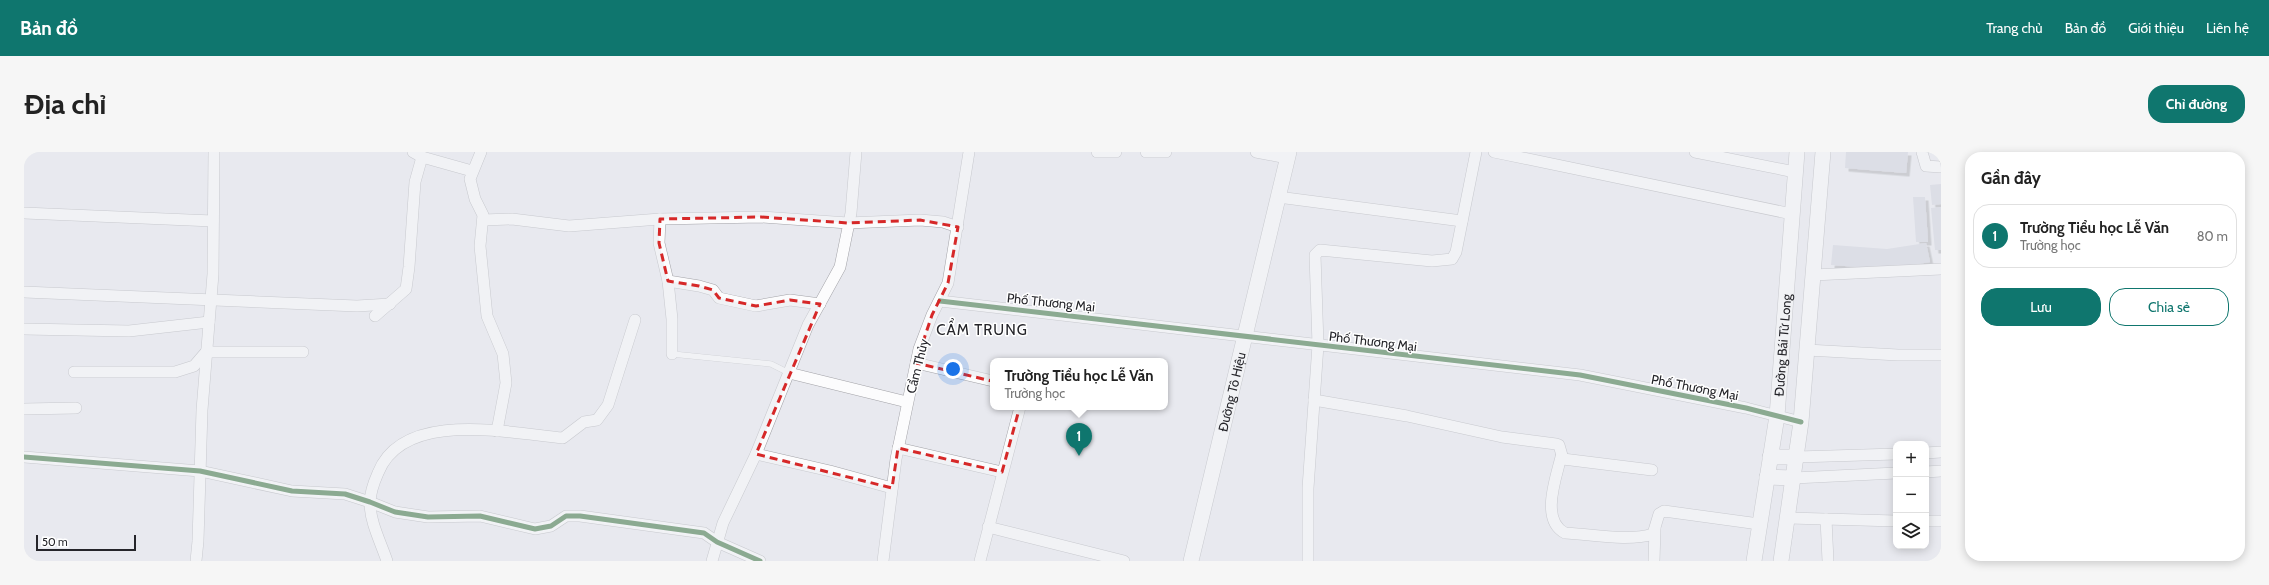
<!DOCTYPE html>
<html lang="vi">
<meta charset="utf-8">
<style>
body{margin:0;font-family:Cabin,sans-serif;background:#f6f6f6;color:#222}
.controls{position:absolute;right:12px;bottom:12px;display:grid;overflow:hidden;border-radius:8px;box-shadow:0 2px 10px #0003}
.controls button{width:36px;height:36px;display:grid;place-items:center;padding:0;border:0;border-bottom:1px solid #e0e0e0;background:#fff;color:#222;font:20px sans-serif}
.scale{position:absolute;left:12px;bottom:10px;width:100px;box-sizing:border-box;padding-left:4px;border:2px solid #25252a;border-top:0;font-size:11px;line-height:14px;white-space:nowrap;color:#25252a;-webkit-text-stroke:3px #fff;paint-order:stroke}
.you{position:absolute;left:929px;top:217px;width:14px;height:14px;margin:-10px;border:3px solid #fff;border-radius:50%;background:#1a73e8;box-shadow:0 0 0 6px #1a73e833}
.badge{display:grid;place-items:center;width:26px;height:26px;border-radius:50%;background:#0f766e;color:#fff;font-size:13px;font-weight:700}
.pin{position:absolute;translate:-50% -33px;filter:drop-shadow(0 1px 2px #0008)}
.pin::after{content:'';position:absolute;top:21px;width:14px;height:12px;background:inherit;clip-path:polygon(0 0,100% 0,50% 100%)}
.popup{position:absolute;left:966px;top:206px;width:178px;height:52px;box-sizing:border-box;display:grid;place-content:center;border-radius:8px;background:#fff;filter:drop-shadow(0 1px 3px #0005);font-size:13px;white-space:nowrap;color:#767676}
.popup b{font-size:15px;color:#222}
.popup::after{content:'';position:absolute;left:50%;top:100%;margin-left:-8px;border:8px solid transparent;border-top-color:#fff}
.list{margin:0;padding:0;list-style:none}
h2{display:flex;justify-content:space-between;align-items:center;height:52px;margin:0;padding:0 16px;font-size:17px}
h2 small{font-size:13px;font-weight:400;color:#767676}
.list li{display:grid;grid-template-columns:26px 1fr auto;gap:12px;align-items:center;box-sizing:border-box;height:64px;margin:0 8px 8px;padding:0 8px;border:1px solid #e0e0e0;border-radius:16px}
.list b{display:block;font-size:15px;white-space:nowrap}
.list p{margin:0;font-size:13px;white-space:nowrap;color:#767676}
.list em{font-size:13px;font-style:normal;color:#767676}
.actions{display:flex;gap:8px;padding:12px 16px}
.actions a{flex:1;padding:9px 0;border:1px solid #0f766e;border-radius:16px;text-align:center;font-size:14px;color:#0f766e}
.actions .main{background:#0f766e;color:#fff}
.icon{flex:none;width:22px;height:22px;fill:none;stroke:currentColor;stroke-width:2;stroke-linecap:round;stroke-linejoin:round}
.map{position:relative;flex:none;width:1917px;height:409px;overflow:hidden;border-radius:16px}
header{display:flex;align-items:center;gap:24px;box-sizing:border-box;height:56px;padding:0 20px;background:#0f766e;color:#fff}
header strong{font-size:19px}
nav{display:flex;gap:22px;margin-inline-start:auto;font-size:14px}
.intro{display:flex;align-items:center;justify-content:space-between;box-sizing:border-box;height:96px;padding:0 24px}
h1{margin:0;font-size:28px}
.button{padding:10px 18px;border-radius:16px;background:#0f766e;color:#fff;font-size:14px;font-weight:700}
main{display:flex;gap:24px;padding:0 24px}
aside{flex:1;background:#fff;border-radius:16px;box-shadow:0 2px 10px #0003}
.map>svg:first-child{display:block}
.building{fill:#cfd0dc;filter:url(#shadow)}
.lines{fill:none;stroke-linecap:round;stroke-linejoin:round}
.lane-casing{stroke:#a3a3a8;stroke-width:6}
.street-casing{stroke:#a3a3a8;stroke-width:12}
.secondary-casing{stroke:#a3a3a8;stroke-width:16}
.lane{stroke:#fcfcfd;stroke-width:5.5}
.street{stroke:#fcfcfd;stroke-width:11}
.secondary{stroke:#fcfcfd;stroke-width:15}
.cycleway-casing{stroke:#fff;stroke-width:8}
.cycleway{stroke:#1b5e20;stroke-width:5}
.marked{fill:none;stroke:#d62828;stroke-width:3;stroke-dasharray:8 5;stroke-linejoin:round}
.labels{text-anchor:middle;dominant-baseline:central;stroke-width:3;stroke-linejoin:round;paint-order:stroke}
.street-label{font-size:13px;fill:#25252a;stroke:#fff}
.quarter-label{font-size:15px;letter-spacing:1px;fill:#25252a;stroke:#fff}
</style>
<header>
<strong>Bản đồ</strong>
<nav><a>Trang chủ</a><a>Bản đồ</a><a>Giới thiệu</a><a>Liên hệ</a></nav>
</header>
<div class="intro"><h1>Địa chỉ</h1><a class="button">Chỉ đường</a></div>
<main>
<div class="map">
<svg width="1917" height="409" viewBox="0 0 1917 409">
<defs>
<filter id="shadow"><feDropShadow dx="3.5" dy="3.5" stdDeviation="0" flood-color="#0004"/></filter>
</defs>
<rect width="100%" height="100%" fill="#e8e9ef"/>
<g class="building">
<path d="M1822 0H1884L1882 21 1821 16Z"/>
<path d="M1917 32V52L1908 53 1906 33Z"/>
<path d="M1889 45H1901L1904 90H1892Z"/>
<path d="M1917 55V98H1911L1907 56Z"/>
<path d="M1902 91 1906 110 1864 117 1807 113 1809 93 1863 97Z"/>
</g>
<g class="lines">
<defs>
<path id="lane" d="M648 202 747 212 765 221"/>
<g id="street">
<path d="M389 0 398 5 448 19"/>
<path d="M457 0 446 27 451 47 459 63 456 94 463 164 479 202 482 231 473 279"/>
<path d="M1073 0H1092"/>
<path d="M1122 0H1142"/>
<path d="M1232 0 1263 6"/>
<path d="M1470 0 1768 62"/>
<path d="M1671 0 1771 20"/>
<path d="M1898 0 1902 14 1917 15"/>
<path d="M1254 45 1438 69"/>
<path d="M0 61 189 69"/>
<path d="M636 67 635 91 644 129 648 167V202"/>
<path d="M459 68 488 67 545 74 636 67 737 65 824 71 896 68 919 70 934 75"/>
<path d="M1789 123 1917 117"/>
<path d="M644 129 675 134 689 138 695 146 732 154 766 148 796 152"/>
<path d="M0 140 333 154 366 152"/>
<path d="M916 149 1556 223 1722 256 1777 270"/>
<path d="M351 164 382 137 385 115 391 30 398 5"/>
<path d="M0 177 105 179 185 170"/>
<path d="M1783 198 1874 203H1917"/>
<path d="M892 211 969 229"/>
<path d="M50 220H151L170 214 182 200H279"/>
<path d="M765 221 883 250"/>
<path d="M1290 248 1383 264 1478 285 1532 292 1535 293 1539 307 1628 318"/>
<path d="M0 257 52 256"/>
<path d="M874 296 978 320"/>
<path d="M1902 301 1917 300"/>
<path d="M732 302 806 319 868 336"/>
<path d="M0 305 176 319 268 339 321 342 346 350 371 360 404 365 456 364 511 377 527 374 542 364H556L680 381 693 390 736 409"/>
<path d="M1537 305C1532 326 1516 368 1541 381 1567 382 1604 390 1629 382L1635 362 1640 359 1735 372"/>
<path d="M1773 305 1872 302"/>
<path d="M1902 320 1917 319"/>
<path d="M1770 326 1872 321"/>
<path d="M1765 366 1872 369"/>
<path d="M1802 367 1804 409"/>
<path d="M1902 369H1917"/>
<path d="M964 375 1100 409"/>
<path d="M172 409 174 389 178 258 189 122 190 0"/>
<path d="M363 409C357 391 346 370 346 351 346 342 350 330 354 321 379 257 485 281 539 286L560 270 573 268 584 253 611 168"/>
<path d="M688 409 699 371 732 302 784 173 816 115 827 61 832 0"/>
<path d="M859 409 872 307 895 197 908 163 924 131 945 0"/>
<path d="M956 409 996 255"/>
<path d="M1284 409V336L1294 193 1291 103 1296 98 1408 109 1428 107 1432 100 1452 0"/>
<path d="M1630 409 1631 377"/>
</g>
<g id="secondary">
<path d="M1746 305H1773"/>
<path d="M1743 325 1770 326"/>
<path id="s1" d="M1167 409 1265 0"/>
<path id="s2" d="M1730 409 1753 264 1773 0"/>
<path d="M1757 409 1777 270 1799 0"/>
</g>
</defs>
<use href="#lane" class="lane-casing"/>
<use href="#street" class="street-casing"/>
<use href="#secondary" class="secondary-casing"/>
<use href="#lane" class="lane"/>
<use href="#street" class="street"/>
<use href="#secondary" class="secondary"/>
<defs>
<g id="cycleway">
<path d="M916 149 1556 223 1722 256 1777 270"/>
<path d="M0 305 176 319 268 339 321 342 346 350 371 360 404 365 456 364 511 377 527 374 542 364H556L680 381 693 390 736 409"/>
</g>
</defs>
<use href="#cycleway" class="cycleway-casing"/>
<use href="#cycleway" class="cycleway"/>
</g>
<path d="M0 0H1917V409H0ZM737 65 824 71 896 68 934 75 924 131 908 163 892 211 976 231 989 239 996 254 978 320 874 296 868 336 732 302 796 152 766 148 732 154 695 146 689 138 675 134 644 129 635 91 636 67Z" fill="#e8e9ef" fill-opacity=".55" fill-rule="evenodd"/>
<path class="marked" d="M737 65 824 71 896 68 934 75 924 131 908 163 892 211 976 231 989 239 996 254 978 320 874 296 868 336 732 302 796 152 766 148 732 154 695 146 689 138 675 134 644 129 635 91 636 67Z"/>
<g class="labels">
<g class="street-label">
<text transform="translate(1027 150) rotate(6)">Phố Thương Mại</text>
<text transform="translate(1349 189) rotate(7)">Phố Thương Mại</text>
<text stroke="none"><textPath href="#s2" startOffset="218">Đường Bái Tử Long</textPath></text>
<text transform="translate(893 214) rotate(-76)">Cẩm Thủy</text>
<text transform="translate(1671 235) rotate(11)">Phố Thương Mại</text>
<text stroke="none"><textPath href="#s1" startOffset="174">Đường Tô Hiệu</textPath></text>
</g>
<g class="quarter-label">
<text x="958" y="178">CẨM TRUNG</text>
</g>
</g>
</svg>
<div class="controls">
<button>+</button>
<button>−</button>
<button><svg class="icon" aria-label="layers" viewBox="0 0 24 24"><path d="M12 4l9 5-9 5-9-5zM3 14l9 5 9-5"/></svg></button>
</div>
<div class="scale">50 m</div>
<div class="you"></div>
<div class="pin badge" style="left:1055px;top:304px">1</div>
<div class="popup"><b>Trường Tiểu học Lễ Văn</b>Trường học</div>
</div>
<aside>
<h2>Gần đây<small></small></h2>
<ul class="list">
<li><span class="badge">1</span><div><b>Trường Tiểu học Lễ Văn</b><p>Trường học</p></div><em>80 m</em></li>
</ul>
<div class="actions"><a class="main">Lưu</a><a>Chia sẻ</a></div>
</aside>
</main>
